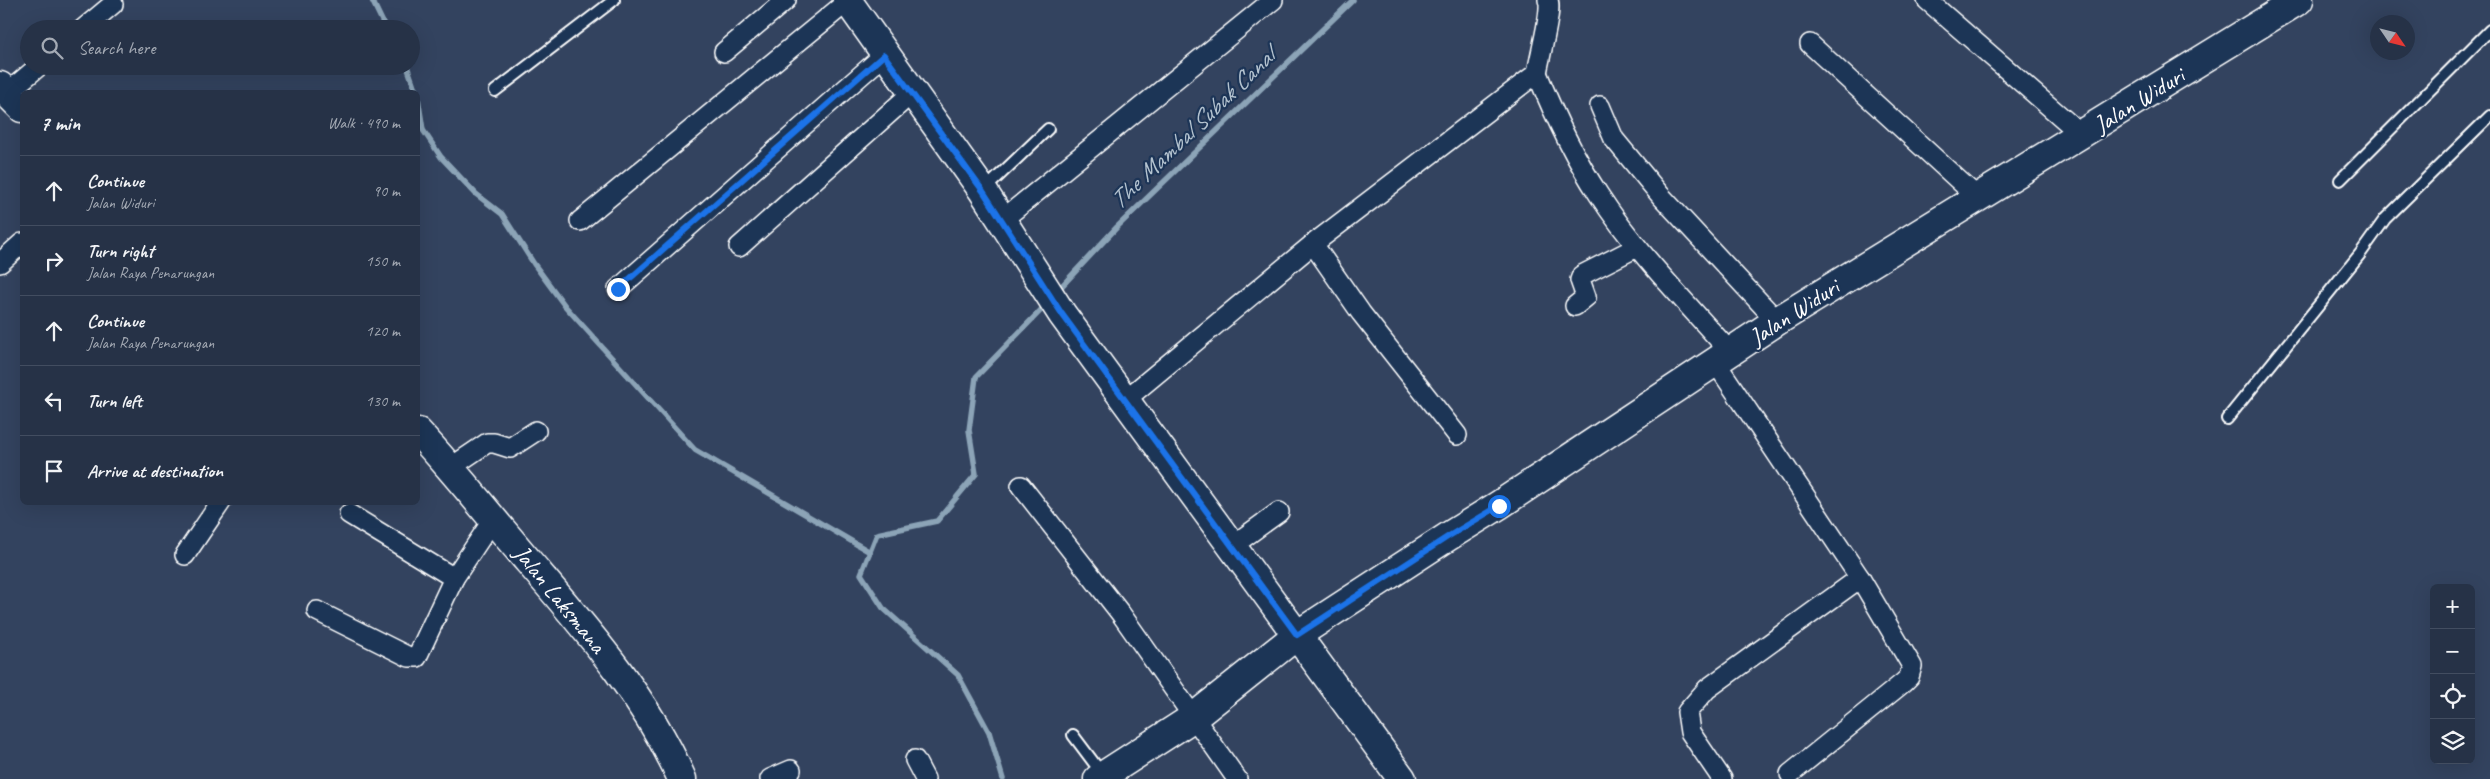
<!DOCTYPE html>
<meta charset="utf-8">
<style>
body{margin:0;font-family:Caveat,sans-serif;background:#323e52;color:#f1f3f6}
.controls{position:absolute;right:15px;bottom:15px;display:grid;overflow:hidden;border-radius:8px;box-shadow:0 5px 20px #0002}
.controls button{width:45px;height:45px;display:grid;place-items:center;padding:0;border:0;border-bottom:1px solid #424d60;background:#263247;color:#f1f3f6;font:25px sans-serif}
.compass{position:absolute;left:2370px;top:15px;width:45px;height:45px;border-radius:50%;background:#263247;box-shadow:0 5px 20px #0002;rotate:125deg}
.stop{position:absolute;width:15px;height:15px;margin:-11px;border:4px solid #1a73e8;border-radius:50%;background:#fff}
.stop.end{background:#1a73e8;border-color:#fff;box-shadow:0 1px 5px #0008}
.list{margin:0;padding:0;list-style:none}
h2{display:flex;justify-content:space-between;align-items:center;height:65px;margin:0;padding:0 20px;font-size:21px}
h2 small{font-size:16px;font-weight:400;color:#a4aab4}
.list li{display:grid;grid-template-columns:32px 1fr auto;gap:15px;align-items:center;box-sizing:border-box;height:70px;padding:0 20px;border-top:1px solid #424d60}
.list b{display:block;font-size:19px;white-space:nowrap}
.list p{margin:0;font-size:16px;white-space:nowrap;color:#a4aab4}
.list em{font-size:16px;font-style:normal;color:#a4aab4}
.icon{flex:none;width:28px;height:28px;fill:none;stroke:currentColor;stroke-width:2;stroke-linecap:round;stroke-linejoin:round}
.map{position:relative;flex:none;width:2490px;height:779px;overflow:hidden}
.search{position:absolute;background:#263247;box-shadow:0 5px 20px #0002;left:20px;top:20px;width:400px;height:55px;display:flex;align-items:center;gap:12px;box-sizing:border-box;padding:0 18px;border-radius:28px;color:#a4aab4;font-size:19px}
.panel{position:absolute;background:#263247;box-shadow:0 5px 20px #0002;left:20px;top:90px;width:400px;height:415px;border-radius:8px}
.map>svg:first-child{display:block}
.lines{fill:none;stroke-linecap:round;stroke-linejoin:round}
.stream{stroke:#8ca4b7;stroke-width:5.5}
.lane-casing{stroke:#fff;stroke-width:14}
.street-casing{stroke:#fff;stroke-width:22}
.secondary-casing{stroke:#fff;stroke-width:31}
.lane{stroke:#1d3557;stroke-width:10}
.street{stroke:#1d3557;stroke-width:19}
.secondary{stroke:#1d3557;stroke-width:28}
.route{stroke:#1a73e8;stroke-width:6}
.labels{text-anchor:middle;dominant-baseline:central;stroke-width:4.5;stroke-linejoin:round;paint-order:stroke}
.street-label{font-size:24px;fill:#fff;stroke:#1d3557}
.water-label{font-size:25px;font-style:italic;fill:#b3c2cf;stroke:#1d3557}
</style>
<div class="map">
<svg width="2490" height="779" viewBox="0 0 2490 779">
<rect width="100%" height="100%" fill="#33435f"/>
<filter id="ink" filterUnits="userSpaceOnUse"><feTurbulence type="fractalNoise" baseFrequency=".02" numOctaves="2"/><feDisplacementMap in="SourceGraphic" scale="10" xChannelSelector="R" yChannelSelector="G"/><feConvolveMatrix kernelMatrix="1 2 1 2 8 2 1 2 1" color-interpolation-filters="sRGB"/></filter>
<g filter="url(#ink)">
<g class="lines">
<g class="stream">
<path d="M372 0 386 29"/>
<path d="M407 66 416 92"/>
<path d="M418 98 423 130 441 157 476 194 502 214 534 264 565 306 695 450 870 552"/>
<path d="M1059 289 1117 227 1353 0"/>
<path d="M1003 779 989 732 958 675 883 608 861 574 877 534 937 521 976 474 969 430 976 377 1043 308"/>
</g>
<defs>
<g id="lane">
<path d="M495 91 614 0"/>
<path d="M2340 180 2490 30"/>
<path d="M983 191 1048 129"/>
<path d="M2227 419 2360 254 2385 219 2490 116"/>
<path d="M1073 735 1103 775"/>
</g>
<g id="street">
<path d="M1927 0 2082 135"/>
<path d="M83 29 113 4"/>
<path d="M1810 44 1977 197"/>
<path d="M724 52 786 0"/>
<path d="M1537 73C1539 60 1553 7 1548 0"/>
<path d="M7 93 39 66"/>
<path d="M1600 106 1614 139 1661 196 1777 321"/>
<path d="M1002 220 1273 0"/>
<path d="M580 221 848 1"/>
<path d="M1313 244 1361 313 1457 435"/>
<path d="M739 247 913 92"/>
<path d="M0 263 22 243"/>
<path d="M618 289 884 55"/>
<path d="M1575 306 1586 297 1580 280 1582 275 1637 247"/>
<path d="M1716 363 1860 578 1912 666 1909 677 1904 682 1790 774"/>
<path d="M1125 400 1313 244 1537 73C1554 115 1574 157 1599 195 1636 252 1686 302 1731 353"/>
<path d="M450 468 487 443H494L510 448 536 431"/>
<path d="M1021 486 1121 614 1237 779"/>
<path d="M349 514 454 578"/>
<path d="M1232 546 1279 512"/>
<path d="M185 555 221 502"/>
<path d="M317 611 409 657H417L454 578 494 518"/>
<path d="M915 760 925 779"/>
<path d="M770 779 791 770"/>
<path d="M1722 779 1690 732 1687 712 1707 689 1860 578"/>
</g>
<g id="secondary">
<path d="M847 0 983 191 1062 314 1402 779"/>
<path d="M0 86 22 108"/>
<path d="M418 432C457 474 492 519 529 562 587 630 646 697 682 779"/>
<path d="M1098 779 1194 717 1297 635 1449 536 1499 505 1777 321 2299 0"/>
</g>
</defs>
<use href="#lane" class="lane-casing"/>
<use href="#street" class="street-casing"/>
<use href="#secondary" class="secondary-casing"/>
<use href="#lane" class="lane"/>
<use href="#street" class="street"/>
<use href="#secondary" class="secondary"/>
</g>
</g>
<g class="lines" filter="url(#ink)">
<path class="route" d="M618 289 884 55 983 191 1062 314 1297 635 1449 536 1499 506"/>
</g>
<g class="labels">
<g class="street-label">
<text transform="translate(2139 100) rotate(-32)">Jalan Widuri</text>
<text transform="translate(1794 312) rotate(-33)">Jalan Widuri</text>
<text transform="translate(560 599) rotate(51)">Jalan Laksmana</text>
</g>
<g class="water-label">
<text transform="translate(1192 129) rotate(-44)">The Mambal Subak Canal</text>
</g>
</g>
</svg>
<div class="controls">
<button>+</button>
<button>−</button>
<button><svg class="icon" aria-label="locate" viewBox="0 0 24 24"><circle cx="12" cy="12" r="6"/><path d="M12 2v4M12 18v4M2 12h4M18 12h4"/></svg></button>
<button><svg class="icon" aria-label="layers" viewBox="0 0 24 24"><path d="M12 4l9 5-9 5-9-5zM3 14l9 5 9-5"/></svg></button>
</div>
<svg class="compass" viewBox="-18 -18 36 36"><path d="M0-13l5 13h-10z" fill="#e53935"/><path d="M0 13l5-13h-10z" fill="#a4aab4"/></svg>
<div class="stop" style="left:1499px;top:506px"></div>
<div class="stop end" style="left:618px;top:289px"></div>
<div class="search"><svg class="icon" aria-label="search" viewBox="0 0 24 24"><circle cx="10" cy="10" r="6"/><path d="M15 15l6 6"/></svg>Search here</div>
<section class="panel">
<h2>7 min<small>Walk · 490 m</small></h2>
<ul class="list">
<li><svg class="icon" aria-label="ahead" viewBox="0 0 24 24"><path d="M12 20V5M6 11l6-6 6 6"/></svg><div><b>Continue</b><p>Jalan Widuri</p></div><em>90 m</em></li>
<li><svg class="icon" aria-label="right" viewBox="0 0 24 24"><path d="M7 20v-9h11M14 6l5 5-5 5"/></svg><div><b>Turn right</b><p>Jalan Raya Penarungan</p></div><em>150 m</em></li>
<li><svg class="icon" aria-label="ahead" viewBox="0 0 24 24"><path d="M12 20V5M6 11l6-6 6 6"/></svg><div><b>Continue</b><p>Jalan Raya Penarungan</p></div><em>120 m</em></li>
<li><svg class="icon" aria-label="left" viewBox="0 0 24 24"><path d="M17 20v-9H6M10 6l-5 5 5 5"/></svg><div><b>Turn left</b></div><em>130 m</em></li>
<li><svg class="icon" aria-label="arrive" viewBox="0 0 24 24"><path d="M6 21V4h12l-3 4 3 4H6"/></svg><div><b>Arrive at destination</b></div></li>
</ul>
</section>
</div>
